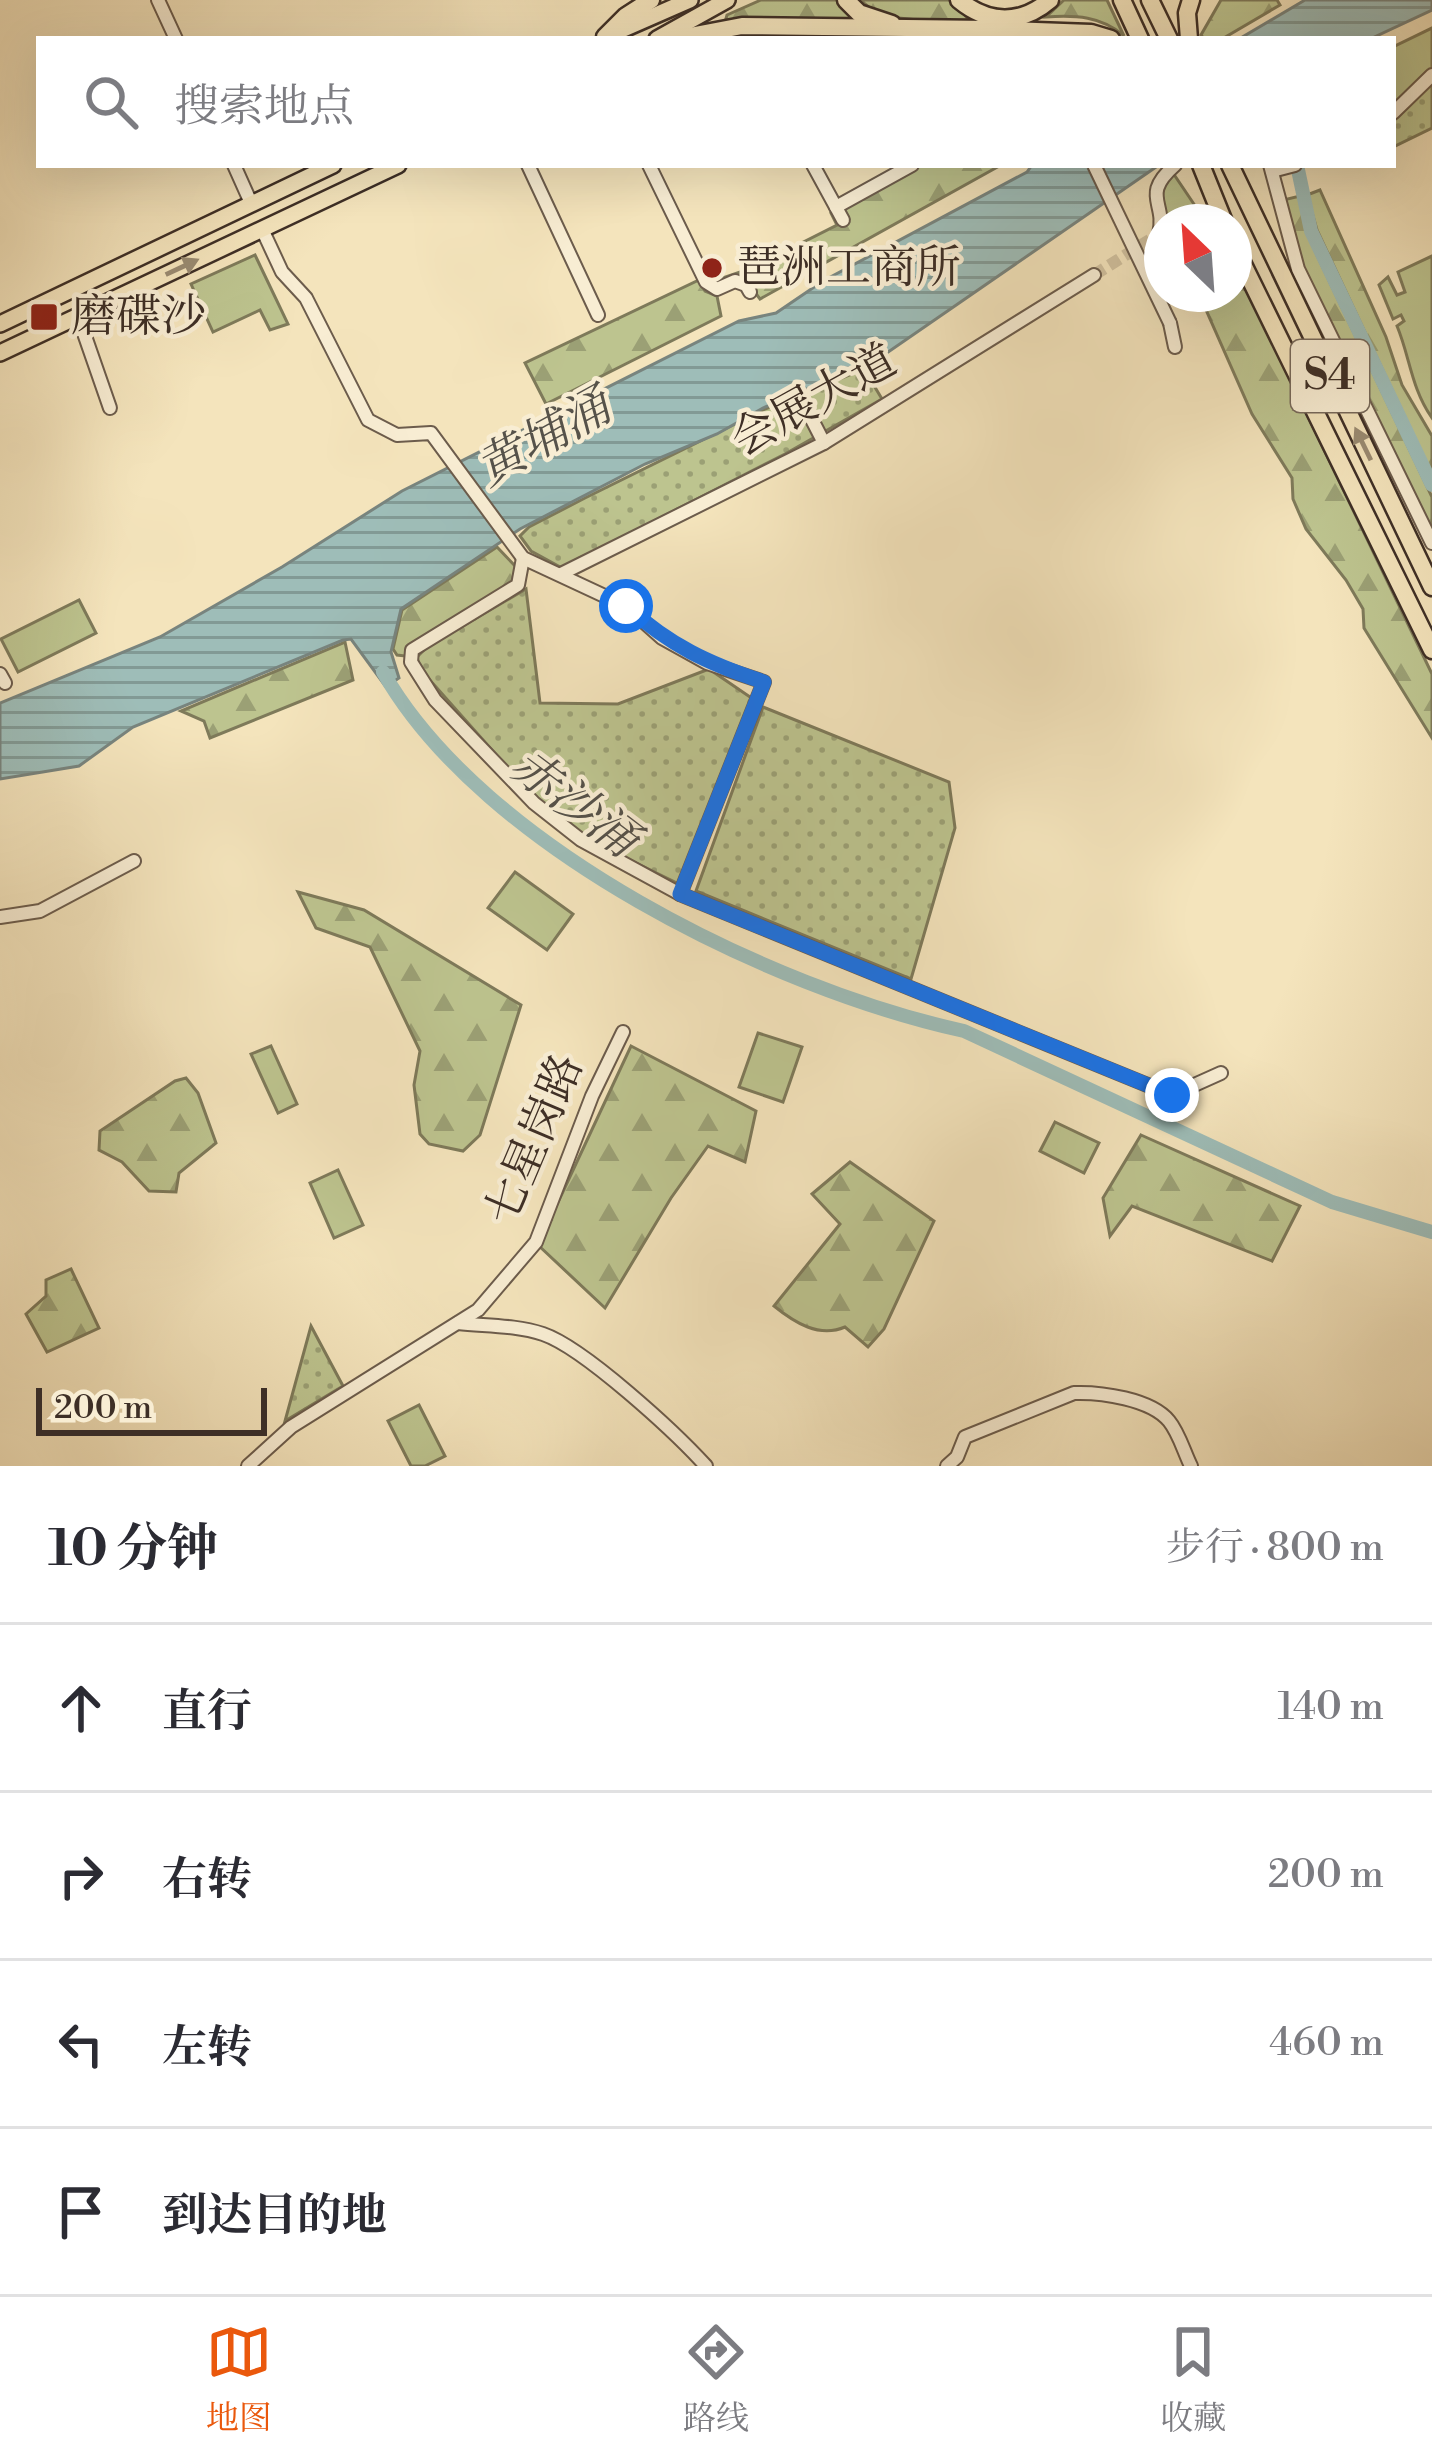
<!DOCTYPE html>
<html lang="zh">
<meta charset="utf-8">
<style>
body{margin:0;font-family:"Libre Bodoni","Noto Serif SC",serif;background:#f7f7f7;color:#2b2b33}
.compass{position:absolute;left:1144px;top:204px;width:108px;height:108px;border-radius:50%;background:#fff;box-shadow:0 12px 48px #0002;rotate:335deg}
.scale{position:absolute;left:36px;bottom:30px;width:231px;box-sizing:border-box;padding-left:12px;border:6px solid #3e2f26;border-top:0;font-size:33px;line-height:42px;white-space:nowrap;color:#3e2f26;-webkit-text-stroke:9px #f8edd3;paint-order:stroke}
.stop{position:absolute;width:36px;height:36px;margin:-27px;border:9px solid #1a73e8;border-radius:50%;background:#fff}
.stop.end{background:#1a73e8;border-color:#fff;box-shadow:0 3px 12px #0008}
.list{margin:0;padding:0;list-style:none}
h2{display:flex;justify-content:space-between;align-items:center;height:156px;margin:0;padding:0 48px;font-size:51px}
h2 small{font-size:39px;font-weight:400;color:#7c7c81}
.list li{display:grid;grid-template-columns:78px 1fr auto;gap:36px;align-items:center;box-sizing:border-box;height:168px;padding:0 48px;border-top:3px solid #e1e1e2}
.list b{display:block;font-size:45px;white-space:nowrap}
.list em{font-size:39px;font-style:normal;color:#7c7c81}
.icon{flex:none;width:66px;height:66px;fill:none;stroke:currentColor;stroke-width:2;stroke-linecap:round;stroke-linejoin:round}
.map{position:relative;flex:none;width:1432px;height:1466px;overflow:hidden}
.search{position:absolute;background:#fff;box-shadow:0 12px 48px #0002;left:36px;right:36px;top:36px;height:132px;display:flex;align-items:center;gap:30px;box-sizing:border-box;padding:0 42px;border-radius:0px;color:#7c7c81;font-size:45px}
.sheet{height:828px;background:#fff}
nav{display:flex;justify-content:space-around;align-items:center;box-sizing:border-box;height:168px;border-top:3px solid #e1e1e2;background:#fff;font-size:33px;color:#7c7c81}
nav a{display:grid;justify-items:center;gap:6px}
nav .on{color:#ea580c}
.map>svg:first-child{display:block}
.grass{fill:url(#grass-dots);stroke:#7e7a5a;stroke-width:3}
.forest{fill:url(#forest-firs);stroke:#7e7a5a;stroke-width:3}
.park{fill:#bdc48f;stroke:#7e7a5a;stroke-width:3}
.water{fill:url(#water-rules);stroke:#78847e;stroke-width:3}
.lines{fill:none;stroke-linecap:round;stroke-linejoin:round}
.river{stroke:#9ebdb8;stroke-width:14}
.minor-tunnel{stroke:#d0c09e;stroke-width:12;stroke-dasharray:12 6;stroke-linecap:butt}
.minor-casing{stroke:#6c5c4c;stroke-width:16}
.major-casing{stroke:#3e2f26;stroke-width:20}
.highway-casing{stroke:#3e2f26;stroke-width:21}
.minor{stroke:#f8edd3;stroke-width:12}
.major{stroke:#f4e4bc;stroke-width:15}
.highway{stroke:#f4e4bc;stroke-width:16}
.minor-bridge-casing{stroke:#6c5c4c;stroke-width:16;stroke-linecap:butt}
.minor-bridge{stroke:#f8edd3;stroke-width:12}
.oneway{fill:#998a71}
.route{stroke:#1a73e8;stroke-width:15}
.poi-dot{fill:#8f2418;stroke:#f8edd3;stroke-width:4.5}
.labels{text-anchor:middle;dominant-baseline:central;stroke-width:9;stroke-linejoin:round;paint-order:stroke}
.shield{fill:#f8edd3;stroke:#76685a;stroke-width:3}
.shield-label{font-size:42px;font-weight:bold;fill:#3e2f26}
.poi-label{font-size:45px;fill:#3e2f26;stroke:#f8edd3;text-anchor:start}
.street-label{font-size:45px;fill:#3e2f26;stroke:#f8edd3}
.water-label{font-size:48px;font-style:italic;fill:#56524a;stroke:#f8edd3}
</style>
<div class="map">
<svg width="1432" height="1466" viewBox="0 0 1432 1466">
<defs>
<pattern id="grass-dots" width="8" height="8" patternUnits="userSpaceOnUse" patternTransform="scale(3)"><rect width="8" height="8" fill="#bdc48f"/><path d="M2 2h.1M6 6h.1" fill="none" stroke="#9ba075" stroke-width="1.8" stroke-linecap="round"/></pattern>
<pattern id="forest-firs" width="22" height="20" patternUnits="userSpaceOnUse" patternTransform="scale(3)"><rect width="22" height="20" fill="#bdc48f"/><path d="M5 1l3.5 6h-7zM16 11l3.5 6h-7z" fill="#9ba075"/></pattern>
<pattern id="water-rules" width="6" height="5" patternUnits="userSpaceOnUse" patternTransform="scale(3)"><rect width="6" height="5" fill="#9ebdb8"/><path d="M0 2.5h6" fill="none" stroke="#829a95"/></pattern>
</defs>
<rect width="100%" height="100%" fill="#f4e4bc"/>
<filter id="stains"><feTurbulence type="fractalNoise" baseFrequency=".00167" numOctaves="4"/><feColorMatrix values="0 0 0 0 .2 0 0 0 0 .09 0 0 0 0 .02 0 0 0 .5 -.17"/></filter>
<radialGradient id="worn" r=".72"><stop offset=".6" stop-color="#630" stop-opacity="0"/><stop offset="1" stop-color="#630" stop-opacity=".3"/></radialGradient>
<g class="grass">
<path d="M1432 79V128L1393 147V115Z"/>
<path d="M864 369 882 399 785 454 562 568 531 551 520 536 529 527 585 498 765 409Z"/>
<path d="M526 589 540 703 618 704 709 669 753 699 679 884 587 839 539 803 420 669 417 657 427 647Z"/>
<path d="M763 707 949 782 955 828 911 979 696 891Z"/>
<path d="M311 1326 343 1386 285 1421Z"/>
</g>
<g class="forest">
<path d="M761 0H839L867 25 725 22 727 15Z"/>
<path d="M860 0H953L968 19 965 25 880 16Z"/>
<path d="M1064 0H1107L1124 36C1102 16 1075 15 1046 17Z"/>
<path d="M1221 0H1277L1280 5 1222 39H1204L1201 35Z"/>
<path d="M903 165H1001L760 299 745 279 714 281 752 268 837 225 831 213Z"/>
<path d="M1173 173 1206 222H1164L1157 195Z"/>
<path d="M1320 190 1386 337 1402 385 1432 436V475L1317 230 1307 195Z"/>
<path d="M1300 196 1315 251 1432 497V535L1294 251 1283 200Z"/>
<path d="M1234 263 1432 674V738L1364 628 1363 609 1346 580 1306 529 1293 499 1292 478 1252 414 1199 294H1234Z"/>
<path d="M699 280 705 291 717 296 721 316 546 404 525 363Z"/>
<path d="M497 547 516 567 517 584 413 646 405 656 397 655 393 649 402 610Z"/>
<path d="M345 642 353 680 210 738 204 721 181 711Z"/>
<path d="M298 892 364 910 521 1005 480 1135 463 1151 429 1144 420 1134 414 1085 420 1051 370 947 316 928Z"/>
<path d="M631 1046 756 1111 745 1162 708 1146 671 1198 605 1308 538 1245Z"/>
<path d="M186 1078 198 1093 216 1143 179 1173 176 1192 149 1191 122 1162 99 1150 100 1131 175 1081Z"/>
<path d="M1141 1135 1300 1206 1272 1261 1132 1206 1110 1236 1103 1198Z"/>
<path d="M850 1162 934 1221 884 1329 868 1347 845 1327C819 1338 795 1323 774 1306L840 1224 812 1194Z"/>
<path d="M71 1269 99 1328 47 1352 26 1314 46 1296V1280Z"/>
</g>
<g class="park">
<path d="M1432 28V72L1393 109V47Z"/>
<path d="M255 255 288 324 270 330 260 310 213 332 191 284Z"/>
<path d="M1432 256V418C1411 388 1410 357 1397 326L1404 321 1401 315 1393 319 1379 285 1388 277 1397 295 1405 292 1398 272Z"/>
<path d="M79 600 96 633 18 672 1 639Z"/>
<path d="M515 872 573 914 547 950 488 908Z"/>
<path d="M758 1033 802 1047 783 1102 739 1087Z"/>
<path d="M271 1046 297 1104 278 1113 251 1054Z"/>
<path d="M1055 1122 1099 1143 1084 1173 1040 1151Z"/>
<path d="M338 1170 363 1225 334 1238 310 1183Z"/>
<path d="M419 1405 445 1456 425 1466H411L388 1421Z"/>
</g>
<g class="water">
<path d="M1305 0H1432V10L1370 39H1239Z"/>
<path d="M1032 165H1159L881 357 765 407 717 434 645 464 520 529 401 609 391 652 399 678 386 687 351 639 343 640 133 727 79 766 0 779V703L160 637 282 567 402 491 739 321 776 313 823 281 1027 172Z"/>
</g>
<g class="lines">
<g class="river">
<path d="M1297 165 1311 231 1432 485"/>
<path d="M383 672C483 848 772 989 964 1031L1332 1202 1432 1232"/>
</g>
<path class="minor-tunnel" d="M1094 275 1159 234"/>
<defs>
<g id="minor">
<path d="M158 0 176 39"/>
<path d="M1393 113 1432 75"/>
<path d="M234 165 251 203"/>
<path d="M528 165 598 315"/>
<path d="M649 165 706 282 717 289 735 281 746 285 750 292"/>
<path d="M813 165 843 220"/>
<path d="M1270 165 1298 269 1432 543"/>
<path d="M1272 171 1295 165"/>
<path d="M836 207 912 165"/>
<path d="M262 229 282 272 306 298 368 420 397 435 431 433 523 558 626 606 662 638 707 663 764 682 680 894"/>
<path d="M1159 234C1167 202 1140 196 1175 165"/>
<path d="M78 316 110 408"/>
<path d="M1170 323 1175 347"/>
<path d="M806 408 824 443"/>
<path d="M523 558 518 585 412 650 411 662 435 700 534 803 581 840 680 894 1172 1095 1221 1073"/>
<path d="M561 574 824 443 1094 275"/>
<path d="M0 674 5 683"/>
<path d="M0 917 40 911 134 861"/>
<path d="M458 1323C486 1326 516 1325 543 1334 584 1348 675 1432 706 1466"/>
<path d="M248 1466 291 1427 478 1310 536 1242 592 1096 623 1032"/>
<path d="M947 1466 957 1457 965 1437 1074 1393C1101 1392 1151 1399 1169 1421 1179 1433 1184 1452 1191 1466"/>
</g>
<g id="major">
<path d="M610 35 690 0"/>
<path d="M657 39 727 0"/>
<path d="M0 324 333 165"/>
<path d="M0 353 398 165"/>
</g>
<g id="highway">
<path d="M846 0 859 13 892 24"/>
<path d="M959 0C988 24 1021 25 1050 0"/>
<path d="M1122 0 1140 39"/>
<path d="M1150 0 1169 39"/>
<path d="M983 29 1091 33 1111 39"/>
<path d="M605 37 626 16 651 0"/>
<path d="M674 39 742 26 989 29"/>
<path d="M1189 39 1187 13 1191 0"/>
<path d="M1201 165 1224 222"/>
<path d="M1230 165 1432 587"/>
<path d="M1234 246 1432 650"/>
</g>
</defs>
<use href="#minor" class="minor-casing"/>
<use href="#major" class="major-casing"/>
<use href="#highway" class="highway-casing"/>
<use href="#minor" class="minor"/>
<use href="#major" class="major"/>
<use href="#highway" class="highway"/>
<defs>
<path id="minor-bridge" d="M1094 165 1170 323"/>
</defs>
<use href="#minor-bridge" class="minor-bridge-casing"/>
<use href="#minor-bridge" class="minor-bridge"/>
</g>
<defs><path id="oneway-solid" d="M-6-.8H1V-3.2L6.5 0L1 3.2V.8H-6Z" transform="scale(3)"/></defs>
<g class="oneway">
<use href="#oneway-solid" transform="translate(182 267) rotate(-25)"/>
<use href="#oneway-solid" transform="translate(1363 444) rotate(-116)"/>
</g>
<g class="lines">
<path class="route" d="M626 606C671 646 707 663 764 682L680 894 1172 1095"/>
</g>
<g class="poi-dot">
<circle cx="712" cy="268" r="12"/>
<rect x="29" y="302" width="30" height="30" rx="6"/>
</g>
<g class="labels">
<rect class="shield" x="1291" y="340" width="78" height="72" rx="9"/>
<g class="shield-label">
<text x="1330" y="376">S4</text>
</g>
<g class="poi-label">
<text x="736" y="268">琶洲工商所</text>
<text x="71" y="317">磨碟沙</text>
</g>
<g class="street-label">
<text transform="translate(814 401) rotate(-29)">会展大道</text>
<text transform="translate(535 1140) rotate(-67)">七星岗路</text>
</g>
<g class="water-label">
<text transform="translate(544 439) rotate(-29)">黄埔涌</text>
<text transform="translate(573 804) rotate(37)">赤沙涌</text>
</g>
</g>
<rect width="100%" height="100%" filter="url(#stains)"/>
<rect width="100%" height="100%" fill="url(#worn)"/>
</svg>
<svg class="compass" viewBox="-18 -18 36 36"><path d="M0-13l5 13h-10z" fill="#e53935"/><path d="M0 13l5-13h-10z" fill="#7c7c81"/></svg>
<div class="scale">200 m</div>
<div class="stop" style="left:626px;top:606px"></div>
<div class="stop end" style="left:1172px;top:1095px"></div>
<div class="search"><svg class="icon" aria-label="search" viewBox="0 0 24 24"><circle cx="10" cy="10" r="6"/><path d="M15 15l6 6"/></svg>搜索地点</div>
</div>
<section class="sheet">
<h2>10 分钟<small>步行 · 800 m</small></h2>
<ul class="list">
<li><svg class="icon" aria-label="ahead" viewBox="0 0 24 24"><path d="M12 20V5M6 11l6-6 6 6"/></svg><div><b>直行</b></div><em>140 m</em></li>
<li><svg class="icon" aria-label="right" viewBox="0 0 24 24"><path d="M7 20v-9h11M14 6l5 5-5 5"/></svg><div><b>右转</b></div><em>200 m</em></li>
<li><svg class="icon" aria-label="left" viewBox="0 0 24 24"><path d="M17 20v-9H6M10 6l-5 5 5 5"/></svg><div><b>左转</b></div><em>460 m</em></li>
<li><svg class="icon" aria-label="arrive" viewBox="0 0 24 24"><path d="M6 21V4h12l-3 4 3 4H6"/></svg><div><b>到达目的地</b></div></li>
</ul>
</section>
<nav>
<a class="on"><svg class="icon" aria-label="map" viewBox="0 0 24 24"><path d="M3 6l6-2 6 2 6-2v14l-6 2-6-2-6 2zM9 4v14M15 6v14"/></svg>地图</a>
<a><svg class="icon" aria-label="directions" viewBox="0 0 24 24"><path d="M12 3l9 9-9 9-9-9zM9 14v-3h6M13 9l2 2-2 2"/></svg>路线</a>
<a><svg class="icon" aria-label="saved" viewBox="0 0 24 24"><path d="M7 4h10v16l-5-4-5 4z"/></svg>收藏</a>
</nav>
